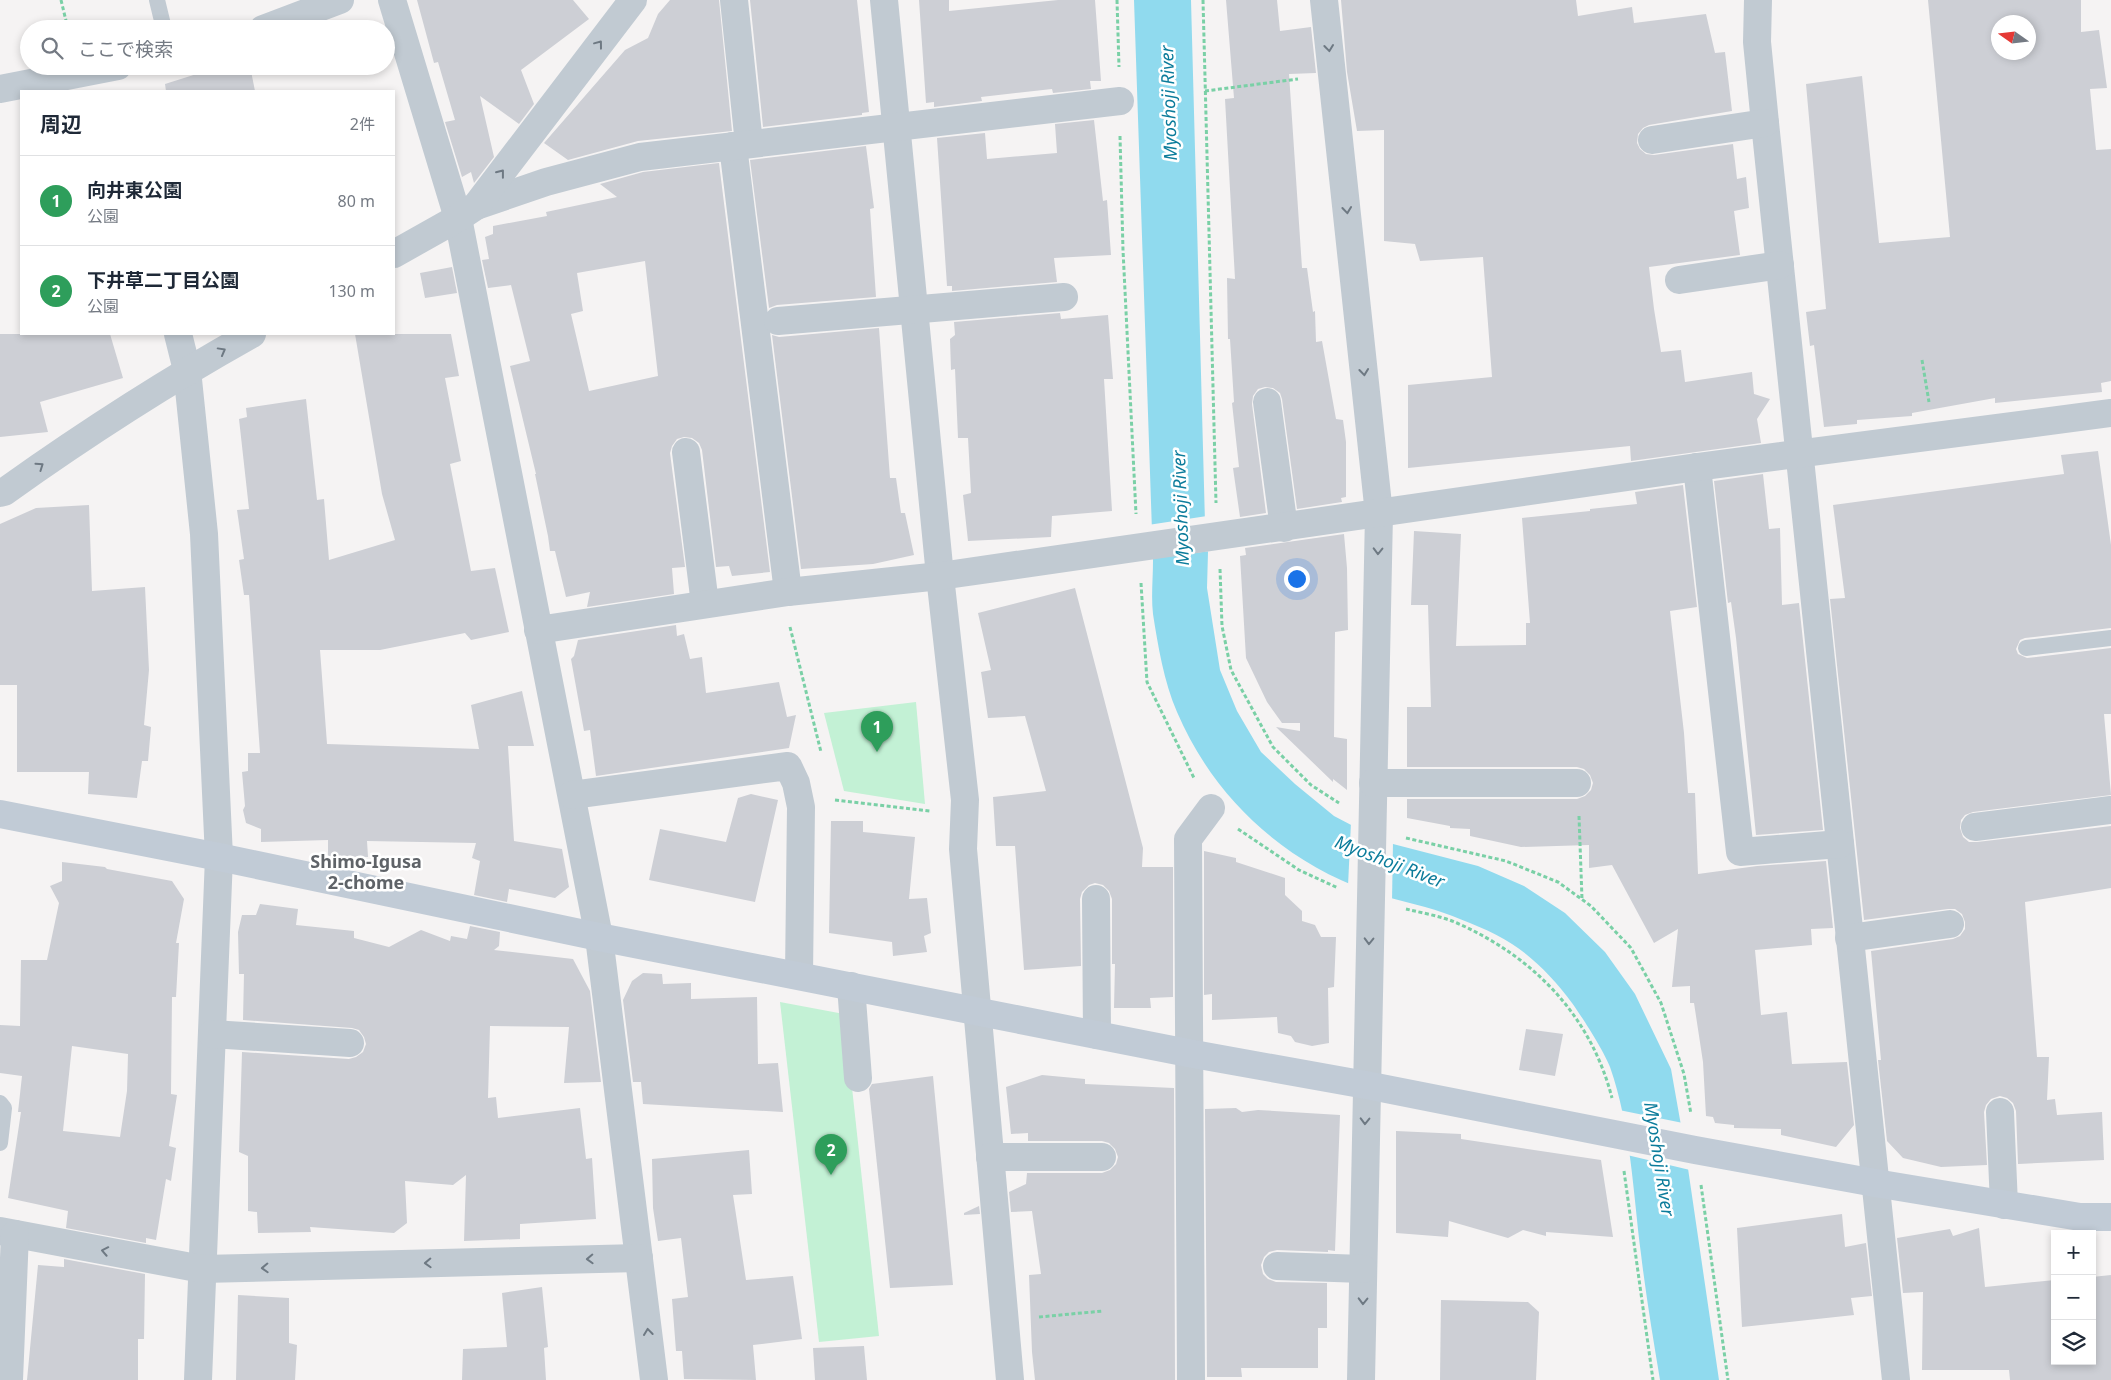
<!DOCTYPE html>
<html lang="ja">
<meta charset="utf-8">
<style>
body{margin:0;font-family:"Noto Sans","Noto Sans JP",sans-serif;background:#f6f6f7;color:#1f2937}
.controls{position:absolute;right:15px;bottom:15px;display:grid;overflow:hidden;border-radius:0px;box-shadow:0 2px 8px #0003}
.controls button{width:45px;height:45px;display:grid;place-items:center;padding:0;border:0;border-bottom:1px solid #e0e1e3;background:#fff;color:#1f2937;font:25px sans-serif}
.compass{position:absolute;left:1991px;top:15px;width:45px;height:45px;border-radius:50%;background:#fff;box-shadow:0 2px 8px #0003;rotate:284deg}
.you{position:absolute;left:1296px;top:578px;width:18px;height:18px;margin:-12px;border:4px solid #fff;border-radius:50%;background:#1a73e8;box-shadow:0 0 0 8px #1a73e833}
.badge{display:grid;place-items:center;width:32px;height:32px;border-radius:50%;background:#2563eb;color:#fff;font-size:16px;font-weight:700}
.pin{position:absolute;translate:-50% -41px;filter:drop-shadow(0 1px 2px #0008)}
.pin::after{content:'';position:absolute;top:26px;width:18px;height:15px;background:inherit;clip-path:polygon(0 0,100% 0,50% 100%)}
.list{margin:0;padding:0;list-style:none}
h2{display:flex;justify-content:space-between;align-items:center;height:65px;margin:0;padding:0 20px;font-size:21px}
h2 small{font-size:16px;font-weight:400;color:#747a83}
.list li{display:grid;grid-template-columns:32px 1fr auto;gap:15px;align-items:center;box-sizing:border-box;height:90px;padding:0 20px;border-top:1px solid #e0e1e3}
.list b{display:block;font-size:19px;white-space:nowrap}
.list p{margin:0;font-size:16px;white-space:nowrap;color:#747a83}
.list em{font-size:16px;font-style:normal;color:#747a83}
.icon{flex:none;width:28px;height:28px;fill:none;stroke:currentColor;stroke-width:2;stroke-linecap:round;stroke-linejoin:round}
.map{position:relative;flex:none;width:2111px;height:1380px;overflow:hidden}
.search{position:absolute;background:#fff;box-shadow:0 2px 8px #0003;left:20px;top:20px;width:375px;height:55px;display:flex;align-items:center;gap:12px;box-sizing:border-box;padding:0 18px;border-radius:28px;color:#747a83;font-size:19px}
.panel{position:absolute;background:#fff;box-shadow:0 2px 8px #0003;left:20px;top:90px;width:375px;height:245px;border-radius:0px}
.map>svg:first-child{display:block}
.green{fill:#c3f1d5}
.water{fill:#90daee}
.pier{fill:#f5f3f3}
.building{fill:#cdcfd5;fill-rule:evenodd}
.lines{fill:none;stroke-linecap:round;stroke-linejoin:round}
.path{stroke:#7ad0a6;stroke-width:3;stroke-dasharray:4 2.5;stroke-linecap:butt}
.lane{stroke:#c1cad2;stroke-width:16}
.street{stroke:#c1cad2;stroke-width:28}
.secondary{stroke:#c1cbd6;stroke-width:28}
.oneway{stroke:#6e7983}
.labels{text-anchor:middle;dominant-baseline:central;stroke-width:5;stroke-linejoin:round;paint-order:stroke}
.water-label{font-size:18px;font-style:italic;fill:#0c7c9b;stroke:#fff}
.neighbourhood-label{font-size:18px;font-weight:bold;fill:#5f6368;stroke:#fff}
</style>
<div class="map">
<svg width="2111" height="1380" viewBox="0 0 2111 1380">
<rect width="100%" height="100%" fill="#f5f3f3"/>
<g class="green">
<path d="M916 702 925 804 844 791 824 713Z"/>
<path d="M780 1002 844 1014 879 1336 819 1342Z"/>
</g>
<path class="water" d="M1134 0H1191L1205 523 1208 552 1207 588 1220 670 1237 711 1261 752 1295 784 1334 816 1355 827 1393 844 1478 866 1524 886 1565 913 1605 952 1635 994 1671 1069 1685 1148 1719 1380H1660C1653 1338 1646 1296 1641 1254 1633 1192 1631 1127 1610 1067 1604 1051 1582 1017 1572 1003 1556 981 1534 958 1512 944 1492 931 1466 921 1444 913 1419 904 1393 900 1368 891 1281 860 1213 796 1177 712 1164 682 1158 646 1153 614 1151 597 1153 578 1153 561Z"/>
<g class="pier">
<path d="M1207 516 1211 551 1150 558 1148 525Z"/>
<path d="M1351 822 1393 842 1392 901 1348 886Z"/>
<path d="M1619 1110 1683 1123 1690 1170 1627 1155Z"/>
</g>
<g class="building">
<path d="M417 0H573L589 19 521 70 534 104 519 124 480 96 494 157 474 183 471 172 462 177 445 122 455 120 438 62 434 63Z"/>
<path d="M670 0H719L732 131 638 141 568 160 544 143 625 50 648 38 658 14Z"/>
<path d="M750 0H857L869 112 862 113V115L763 127Z"/>
<path d="M919 0H949V11L1058 0H1095L1101 81H1090L1091 89 1053 93 1052 89 981 97 982 101 934 107V102L926 103Z"/>
<path d="M1226 0H1277L1280 31 1311 27 1316 73 1289 74 1302 268H1307L1313 312 1315 311 1316 342 1322 341 1336 419 1343 420 1346 442V497L1341 498 1342 502 1297 509 1282 399 1280 393 1273 388 1265 387 1258 389 1253 396 1252 404 1266 513 1240 517 1233 468 1239 467 1232 403 1234 402 1230 339H1228L1227 278 1235 279 1225 99 1234 98Z"/>
<path d="M1341 0H1576L1578 16 1632 7 1634 23 1706 14 1715 53 1725 52 1732 111 1649 125 1643 128 1638 134 1637 143 1640 149 1646 154 1654 155 1733 144 1737 179 1746 177 1749 208 1734 211 1740 255 1649 267 1654 309 1661 352 1681 350 1685 382 1752 372 1754 394 1770 399 1757 419 1761 443 1631 461 1630 446 1408 468V385L1492 377 1483 257 1420 261 1415 244 1384 241V130L1357 131 1347 72Z"/>
<path d="M1928 0H2081V32L2099 30 2107 88 2090 89 2096 150 2111 149V381L2101 383 2102 392 1995 403V398L1912 413V416L1857 420V424L1824 427 1814 345 1810 346 1806 312 1826 309 1806 84 1862 76 1879 243 1950 237ZM1998 22H2028V52H1998Z"/>
<path d="M222 66H250L255 91H166L165 84Z"/>
<path d="M1094 120 1103 201 1107 200 1111 255 1054 258 1057 282 952 291V286H947L937 138 985 133 987 159 1057 153 1055 124Z"/>
<path d="M866 146 874 208 870 209 876 297 777 305 769 308 750 160Z"/>
<path d="M719 163 770 572 732 576 729 566 716 567 702 450 699 443 692 438 684 437 677 439 672 446 670 453 685 567 672 568 674 594 587 607 590 592 566 597 555 551H550L548 536 535 474H536L510 366 530 361 511 285 488 288 482 260 489 259 485 237 493 234V226L547 216 546 212 617 197 600 184 643 172ZM645 261 658 376 589 391 571 314 583 311 577 273Z"/>
<path d="M452 267 457 293 425 298 420 273Z"/>
<path d="M1060 313 1061 319 1108 315 1113 379H1104L1112 511 1052 516 1051 537 968 541 963 495 971 493 968 438H958L955 369 951 370 950 339 955 335 954 322Z"/>
<path d="M879 328 890 478H896L901 513H905L914 555 873 564 801 569 772 335 779 337Z"/>
<path d="M0 334H110L123 378 40 402 48 432 0 437Z"/>
<path d="M355 334H451L459 376 445 378 461 461 450 464 471 571 495 568 509 632 471 640 465 633 380 650H320L327 744 479 749 471 705 522 691 534 746H508L514 841 562 849 569 887 555 898 509 889 507 902 474 895 480 861 472 858 476 843 367 841 368 857 328 856V840L261 842V829L246 823 243 810 245 806 242 772 248 771V753H260L249 595H244L239 560 244 559 237 510 249 509 239 419 247 417 246 408 306 399 317 500 324 499 329 560 395 540 382 494Z"/>
<path d="M2098 451 2111 545V628L2025 638 2020 640 2016 649 2018 654 2027 658 2111 648V714H2104L2111 795 1973 812 1965 815 1961 820 1960 828 1963 837 1969 842H1977L2111 826V888L2025 902 2037 1057H2049L2047 1100 2055 1099 2057 1115 2102 1112 2104 1160 2018 1164 2016 1111 2013 1103 2007 1098 2000 1096 1991 1099 1986 1105 1984 1112 1987 1165 1941 1167 1903 1158 1887 1141 1878 1060H1881L1871 951 1953 939 1960 936 1965 929V922L1962 914 1955 909H1948L1864 920 1830 599 1845 598 1833 505 2064 474 2061 455Z"/>
<path d="M1763 474 1769 529 1780 528 1782 605 1799 603 1823 830 1756 835 1736 638 1731 602 1728 603 1714 481Z"/>
<path d="M1683 485 1697 607 1670 611 1684 733 1688 793H1695L1698 874 1757 866 1826 861 1833 928 1811 929 1812 945 1755 950 1761 1015 1787 1012 1792 1064 1847 1062 1854 1125 1836 1147 1781 1135V1129L1734 1128V1125L1715 1123 1713 1117 1706 1116 1703 1062 1694 1003H1690V986L1672 987 1678 929 1654 943 1612 865 1589 868V845L1521 847 1470 836V829L1450 828V826L1407 818V799H1577L1585 796 1591 790 1593 783 1590 775 1584 769 1577 767H1407V707H1431L1428 605H1411L1414 531 1461 534 1456 646 1526 645V623H1530L1522 518 1590 511V509L1637 504 1635 492Z"/>
<path d="M89 505 92 591 145 587 149 670 144 725 151 727 148 761H142L137 798 88 794 89 772H17V685H0V524L36 508Z"/>
<path d="M1344 534 1347 568 1348 630 1335 632 1334 737 1347 739V790L1333 779V782L1276 727 1300 731V723H1282L1267 702 1246 658 1240 556 1246 555 1245 548Z"/>
<path d="M1075 588 1143 848 1142 867H1173V997L1150 998 1151 1008H1114L1115 964H1112V899L1109 891 1103 885 1095 883 1089 885 1082 892 1080 899 1081 966 1024 970 1015 846H996L993 797 1046 791 1025 716 988 718 981 672 991 670 978 613Z"/>
<path d="M676 625 677 636 684 634 690 659 702 657 706 693 779 682 787 717 796 715 789 748 596 776 590 730 584 731 571 659 574 656 578 640Z"/>
<path d="M751 794 778 800 755 902 649 880 660 829 726 842 738 798Z"/>
<path d="M831 821H863V832L915 837 909 899 927 898 931 933 924 936 927 952 893 956 892 942 829 933Z"/>
<path d="M1204 851 1236 858V862L1285 878V895L1302 911V921L1315 925 1321 937H1336L1334 987 1328 988 1329 1043 1312 1046 1295 1042 1291 1036 1278 1033 1277 1017 1212 1020V994L1204 995Z"/>
<path d="M62 862 105 867 107 869 172 881 184 899 176 943H179L176 997H172L171 1094 177 1095 169 1146 176 1148 171 1181 166 1179 156 1240 146 1238V1243L66 1228 68 1211 8 1198 21 1112H18L22 1076 0 1073V1025L20 1026 21 960H47L59 903 50 886 62 881ZM72 1046 128 1054 127 1091 120 1137 63 1131Z"/>
<path d="M260 904 298 909 296 925 354 931V938L389 947 421 930 450 941 451 936 467 939 470 926 500 932 499 946 494 950 573 959 590 991 601 1082 564 1083 569 1027 490 1026 488 1098 496 1097 498 1118 580 1108 586 1159 592 1158 596 1219 520 1224V1239L464 1241 466 1175 453 1185 405 1181 407 1223 394 1233 310 1227 311 1232 258 1233 257 1212 248 1211V1156L239 1152 242 1052 349 1059 356 1057 363 1052 366 1044 364 1037 359 1030 352 1028 243 1020 244 974H239L238 932 242 915H256Z"/>
<path d="M643 973 662 974 663 984 691 983V999L757 997 758 1064 778 1063 783 1112 643 1104 641 1082H633L623 1000 632 981Z"/>
<path d="M1526 1029 1563 1034 1555 1076 1519 1070Z"/>
<path d="M1042 1075 1085 1079V1084L1174 1088 1175 1380H1035L1032 1352 1029 1275 1041 1274 1032 1211 1011 1212 1009 1192 1026 1184 1027 1173H1102L1110 1170 1116 1164 1118 1157 1115 1149 1109 1143 1102 1141H1028V1133L1011 1134 1006 1087Z"/>
<path d="M933 1076 953 1285 890 1288 869 1089 872 1084Z"/>
<path d="M1236 1108 1242 1112 1258 1110 1340 1115 1335 1251 1328 1250V1252L1277 1250 1269 1252 1264 1257 1261 1265 1263 1274 1268 1279 1276 1282 1327 1283V1328H1318V1368H1241L1242 1377H1207L1205 1109Z"/>
<path d="M1396 1131 1461 1134V1139L1601 1160 1613 1237 1546 1232V1236L1523 1230 1508 1238 1449 1221 1448 1237 1396 1233Z"/>
<path d="M749 1150 752 1194 733 1195 746 1280 793 1276 802 1339 753 1345 756 1380 684 1379 682 1351H676L672 1299 688 1297 681 1238 658 1241 653 1208 652 1159Z"/>
<path d="M979 1206 980 1214 964 1215V1213Z"/>
<path d="M1842 1214 1845 1247 1866 1243 1872 1296 1851 1298 1854 1315 1742 1327 1737 1228Z"/>
<path d="M1979 1228 1985 1287 2055 1280V1361H2092V1277L2111 1275V1380H2010L2009 1370H1922L1923 1292 1903 1293 1897 1238 1950 1229 1953 1236Z"/>
<path d="M64 1259 145 1274 144 1339H138V1380H27L38 1265 64 1267Z"/>
<path d="M542 1287 548 1347 544 1348 546 1380H462L463 1349 507 1347 502 1293Z"/>
<path d="M238 1295 289 1298V1343L297 1345 295 1380H236Z"/>
<path d="M1441 1300 1528 1302 1539 1312 1536 1380H1440Z"/>
<path d="M864 1346 867 1380H815L813 1348Z"/>
</g>
<g class="lines">
<g class="path">
<path d="M61 0 68 29"/>
<path d="M1117 0 1119 67"/>
<path d="M1203 0 1216 503"/>
<path d="M1205 91 1298 79"/>
<path d="M1120 136 1123 250 1136 514"/>
<path d="M1922 360 1929 402"/>
<path d="M1220 569 1222 626 1231 670 1273 747 1311 785 1339 803"/>
<path d="M1141 583 1147 682 1194 778"/>
<path d="M790 627 821 752"/>
<path d="M835 800 930 811"/>
<path d="M1579 816 1582 899"/>
<path d="M1238 829 1299 870 1338 888"/>
<path d="M1406 838 1506 861 1558 882 1591 906 1631 948 1661 1003 1684 1074 1691 1114"/>
<path d="M1406 909C1422 913 1441 916 1457 923 1534 957 1591 1016 1612 1098"/>
<path d="M1624 1171 1653 1380"/>
<path d="M1701 1185 1728 1380"/>
<path d="M1039 1317 1103 1311"/>
</g>
<g class="lane">
<path d="M157 0 164 29"/>
<path d="M2026 648 2111 638"/>
<path d="M0 1103 4 1108 0 1143"/>
</g>
<g class="street">
<path d="M392 0 458 218 599 937 654 1380"/>
<path d="M734 0 749 144"/>
<path d="M884 0 940 576 965 800 963 849 1010 1380"/>
<path d="M1324 0 1379 514 1361 1380"/>
<path d="M1758 0 1757 42 1765 123 1896 1380"/>
<path d="M263 29 340 0"/>
<path d="M0 89 118 66"/>
<path d="M1652 140 1765 123"/>
<path d="M733 146 788 592"/>
<path d="M476 206 546 182 640 157 1120 101"/>
<path d="M394 254 458 218 476 206 633 0"/>
<path d="M1679 280 1780 265"/>
<path d="M778 321 1064 297"/>
<path d="M178 334 187 370 204 534 219 857 198 1380"/>
<path d="M1267 402 1284 528"/>
<path d="M686 452 705 604"/>
<path d="M1697 467 1740 852 1840 844"/>
<path d="M0 493 4 492C84 435 166 382 252 334"/>
<path d="M538 630 788 592 940 576 1697 467 2111 413"/>
<path d="M1373 783H1577"/>
<path d="M572 795 788 766 796 783 801 807 799 975"/>
<path d="M1975 827 2111 810"/>
<path d="M1096 899 1097 1035"/>
<path d="M1849 938 1950 924"/>
<path d="M851 986 858 1078"/>
<path d="M212 1034 350 1043"/>
<path d="M2000 1112 2004 1205"/>
<path d="M990 1157H1102"/>
<path d="M0 1231 202 1269 639 1258"/>
<path d="M1277 1266 1363 1269"/>
<path d="M9 1380 15 1234"/>
<path d="M1191 1380 1188 839 1211 808"/>
</g>
<path class="secondary" d="M0 814 219 857 599 937 1188 1053 1366 1085 1695 1150 1875 1183 2080 1217H2111"/>
</g>
<defs><path id="oneway-chevron" d="M-2-3.5L2.5 0L-2 3.5" fill="none" stroke-width="1.6" stroke-linecap="round" stroke-linejoin="round" transform="scale(1.25)"/></defs>
<g class="oneway">
<use href="#oneway-chevron" transform="translate(599 44) rotate(-53)"/>
<use href="#oneway-chevron" transform="translate(1329 48) rotate(83)"/>
<use href="#oneway-chevron" transform="translate(501 173) rotate(-52)"/>
<use href="#oneway-chevron" transform="translate(1347 210) rotate(84)"/>
<use href="#oneway-chevron" transform="translate(222 351) rotate(-29)"/>
<use href="#oneway-chevron" transform="translate(1364 372) rotate(84)"/>
<use href="#oneway-chevron" transform="translate(40 466) rotate(-35)"/>
<use href="#oneway-chevron" transform="translate(1378 551) rotate(91)"/>
<use href="#oneway-chevron" transform="translate(1369 941) rotate(91)"/>
<use href="#oneway-chevron" transform="translate(1365 1121) rotate(91)"/>
<use href="#oneway-chevron" transform="translate(105 1251) rotate(-169)"/>
<use href="#oneway-chevron" transform="translate(590 1259) rotate(178)"/>
<use href="#oneway-chevron" transform="translate(428 1263) rotate(178)"/>
<use href="#oneway-chevron" transform="translate(265 1268) rotate(178)"/>
<use href="#oneway-chevron" transform="translate(1363 1301) rotate(91)"/>
<use href="#oneway-chevron" transform="translate(648 1332) rotate(-97)"/>
</g>
<g class="labels">
<g class="water-label">
<text transform="translate(1168 103) rotate(-92)">Myoshoji River</text>
<text transform="translate(1180 508) rotate(-92)">Myoshoji River</text>
<text transform="translate(1390 861) rotate(21)">Myoshoji River</text>
<text transform="translate(1660 1159) rotate(81)">Myoshoji River</text>
</g>
<g class="neighbourhood-label">
<text x="366" y="861">Shimo-Igusa<tspan x="366" dy="21">2-chome</tspan></text>
</g>
</g>
</svg>
<div class="controls">
<button>+</button>
<button>−</button>
<button><svg class="icon" aria-label="layers" viewBox="0 0 24 24"><path d="M12 4l9 5-9 5-9-5zM3 14l9 5 9-5"/></svg></button>
</div>
<svg class="compass" viewBox="-18 -18 36 36"><path d="M0-13l5 13h-10z" fill="#e53935"/><path d="M0 13l5-13h-10z" fill="#747a83"/></svg>
<div class="you"></div>
<div class="pin badge" style="left:877px;top:752px;background:#2e9e5b">1</div>
<div class="pin badge" style="left:831px;top:1175px;background:#2e9e5b">2</div>
<div class="search"><svg class="icon" aria-label="search" viewBox="0 0 24 24"><circle cx="10" cy="10" r="6"/><path d="M15 15l6 6"/></svg>ここで検索</div>
<section class="panel">
<h2>周辺<small>2件</small></h2>
<ul class="list">
<li><span class="badge" style="background:#2e9e5b">1</span><div><b>向井東公園</b><p>公園</p></div><em>80 m</em></li>
<li><span class="badge" style="background:#2e9e5b">2</span><div><b>下井草二丁目公園</b><p>公園</p></div><em>130 m</em></li>
</ul>
</section>
</div>
